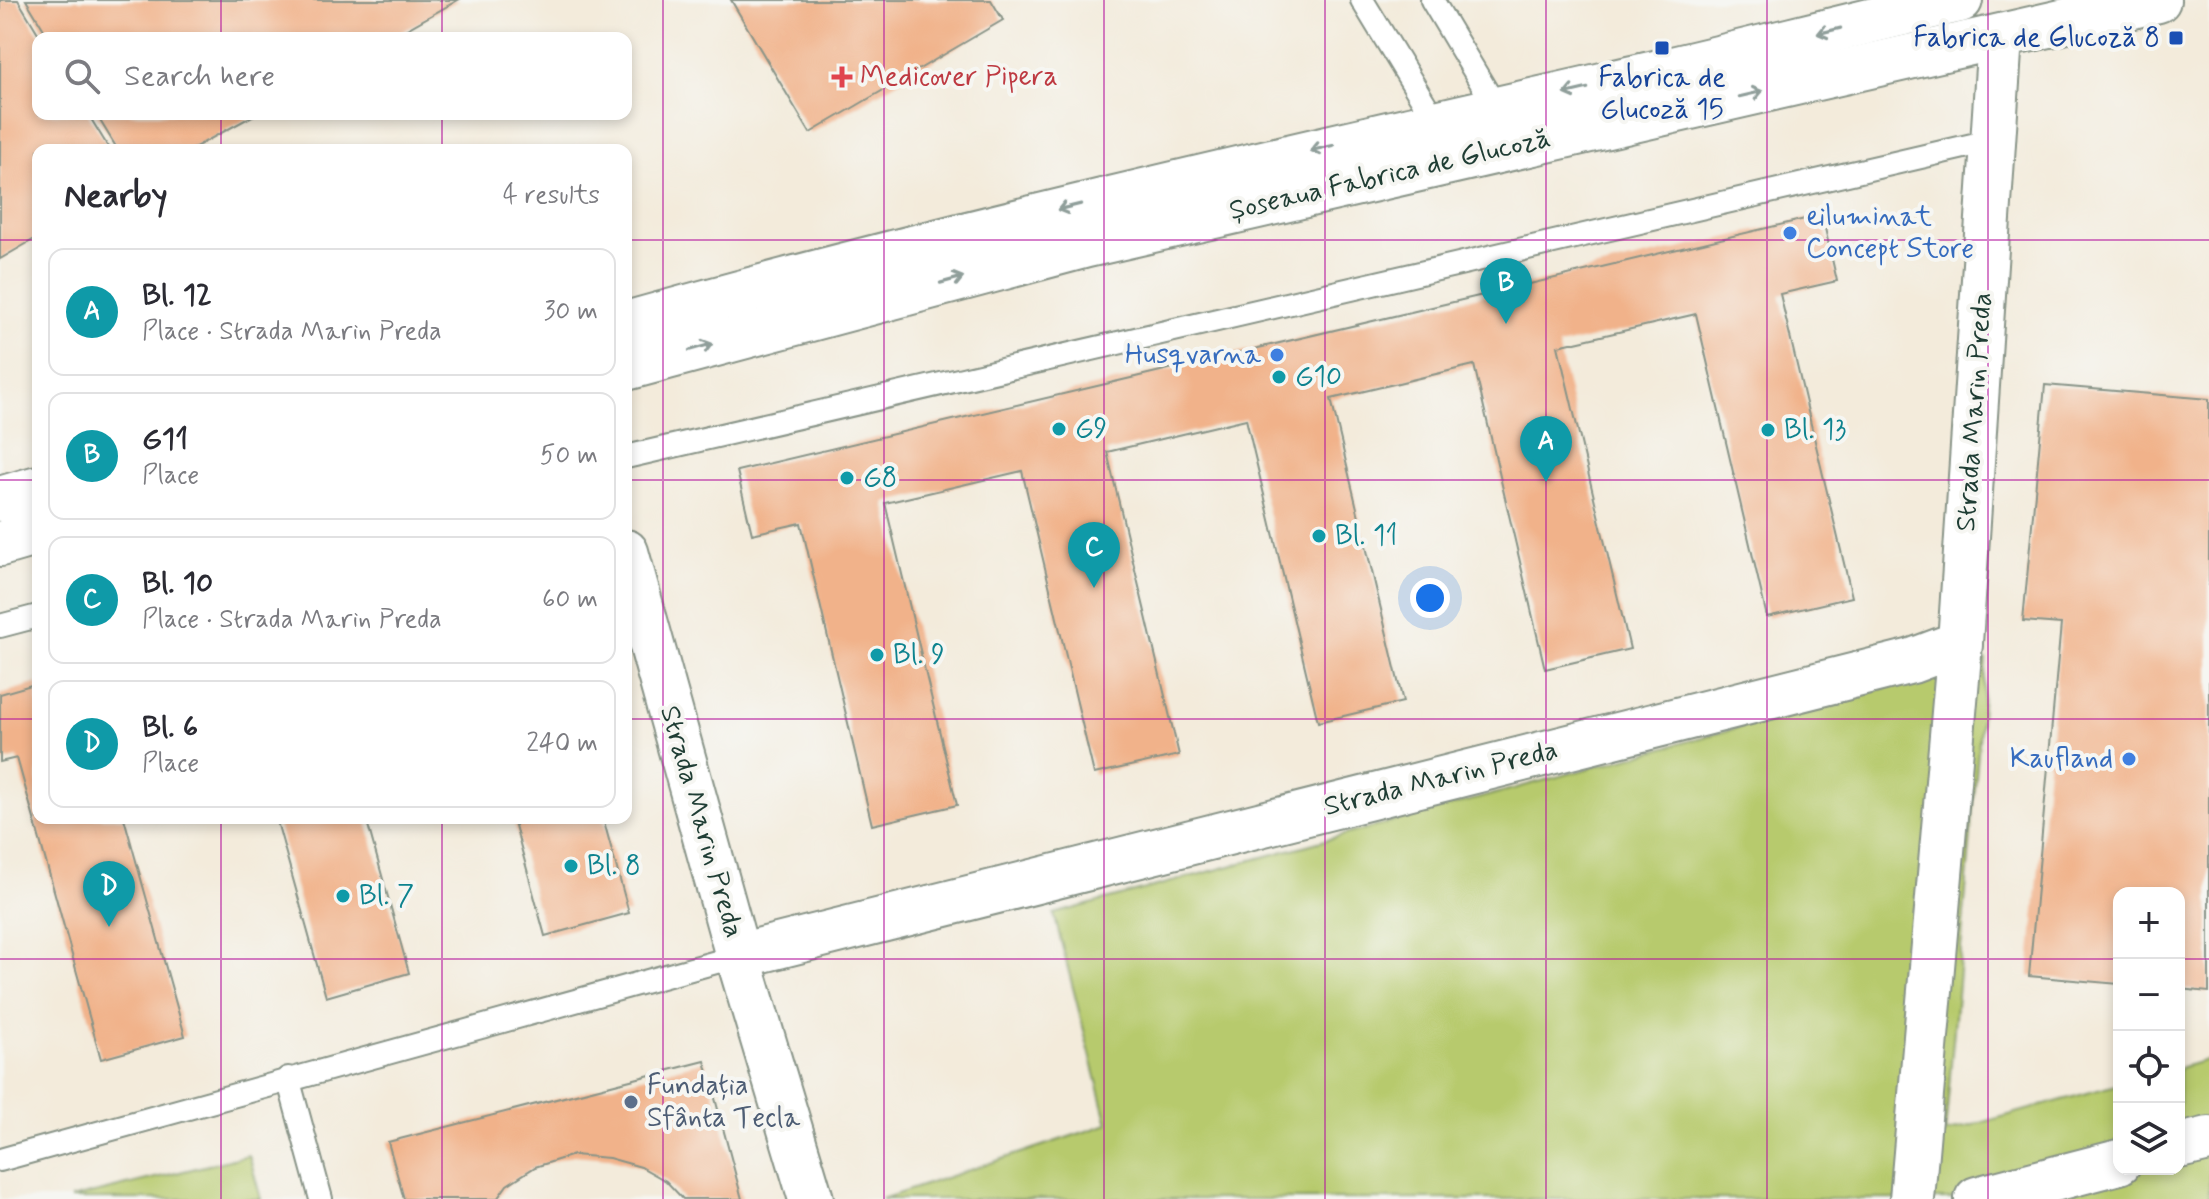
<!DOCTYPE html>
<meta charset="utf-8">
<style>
body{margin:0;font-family:Mynerve,sans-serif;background:#f2f2f3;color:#2b2b33}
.controls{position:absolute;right:24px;bottom:24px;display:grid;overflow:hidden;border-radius:16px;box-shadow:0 4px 12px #0003}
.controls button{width:72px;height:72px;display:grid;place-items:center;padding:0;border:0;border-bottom:2px solid #e1e1e2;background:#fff;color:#2b2b33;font:40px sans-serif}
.you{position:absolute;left:1430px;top:598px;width:28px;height:28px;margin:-20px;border:6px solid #fff;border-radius:50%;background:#1a73e8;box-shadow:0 0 0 12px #1a73e833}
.badge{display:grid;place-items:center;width:52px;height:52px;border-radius:50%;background:#b5179e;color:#fff;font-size:26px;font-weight:700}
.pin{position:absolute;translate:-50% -66px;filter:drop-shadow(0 2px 4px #0008)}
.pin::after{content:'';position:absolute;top:42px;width:28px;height:24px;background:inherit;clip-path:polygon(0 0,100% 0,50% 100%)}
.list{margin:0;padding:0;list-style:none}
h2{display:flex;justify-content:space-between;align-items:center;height:104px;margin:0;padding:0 32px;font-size:34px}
h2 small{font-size:26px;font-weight:400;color:#7c7c81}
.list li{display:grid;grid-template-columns:52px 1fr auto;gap:24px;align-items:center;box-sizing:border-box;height:128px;margin:0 16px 16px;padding:0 16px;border:2px solid #e1e1e2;border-radius:16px}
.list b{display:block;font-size:30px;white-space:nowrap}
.list p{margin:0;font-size:26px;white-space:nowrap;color:#7c7c81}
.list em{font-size:26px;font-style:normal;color:#7c7c81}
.icon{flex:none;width:44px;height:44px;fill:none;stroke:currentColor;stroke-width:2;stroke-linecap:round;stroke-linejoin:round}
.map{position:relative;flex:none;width:2209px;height:1199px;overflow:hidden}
.search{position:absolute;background:#fff;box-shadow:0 4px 12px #0003;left:32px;top:32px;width:600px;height:88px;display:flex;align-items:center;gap:20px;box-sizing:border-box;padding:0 28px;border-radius:16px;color:#7c7c81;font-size:30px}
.panel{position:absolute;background:#fff;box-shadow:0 4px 12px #0003;left:32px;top:144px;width:600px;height:680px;border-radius:16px}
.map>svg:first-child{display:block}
.green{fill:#b7ca6d;stroke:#6b8450;stroke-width:2}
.building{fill:#f1b28a}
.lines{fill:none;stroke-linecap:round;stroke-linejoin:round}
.lane-casing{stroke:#899488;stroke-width:26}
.street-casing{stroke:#899488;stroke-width:48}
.primary-casing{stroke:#899488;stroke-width:48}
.lane{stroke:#fff;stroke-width:22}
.street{stroke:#fff;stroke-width:44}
.primary{stroke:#fff;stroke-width:44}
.oneway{stroke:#8f9e9a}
.grid{fill:none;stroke:#b5179e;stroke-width:2;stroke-opacity:0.55}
.transit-dot{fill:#1a4fb4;stroke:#f6f6f2;stroke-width:3}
.health-dot{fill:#e0444e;stroke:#f6f6f2;stroke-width:3}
.shop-dot{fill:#3f7fe0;stroke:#f6f6f2;stroke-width:3}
.culture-dot{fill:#0f9aa8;stroke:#f6f6f2;stroke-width:3}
.service-dot{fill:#5c6f8a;stroke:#f6f6f2;stroke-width:3}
.labels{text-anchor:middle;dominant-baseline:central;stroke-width:8;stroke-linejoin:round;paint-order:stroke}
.transit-label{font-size:28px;fill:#164399;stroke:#f6f6f2;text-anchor:end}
.health-label{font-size:28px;fill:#be3a42;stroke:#f6f6f2;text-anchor:start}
.street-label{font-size:28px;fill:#1f3d34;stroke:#f6f6f2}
.shop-label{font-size:28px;fill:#366cbe;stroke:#f6f6f2;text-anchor:end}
.culture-label{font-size:28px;fill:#0d838f;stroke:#f6f6f2;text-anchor:start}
.service-label{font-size:28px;fill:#4e5e75;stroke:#f6f6f2;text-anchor:start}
</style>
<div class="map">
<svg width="2209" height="1199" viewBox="0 0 2209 1199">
<rect width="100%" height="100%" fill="#f6f6f2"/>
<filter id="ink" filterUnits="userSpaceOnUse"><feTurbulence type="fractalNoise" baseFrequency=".0125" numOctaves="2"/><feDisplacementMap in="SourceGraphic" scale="16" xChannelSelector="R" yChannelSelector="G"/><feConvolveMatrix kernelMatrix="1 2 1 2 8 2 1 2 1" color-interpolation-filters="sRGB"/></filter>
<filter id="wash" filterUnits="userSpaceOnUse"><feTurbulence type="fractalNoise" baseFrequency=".006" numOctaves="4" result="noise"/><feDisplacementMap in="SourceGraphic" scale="32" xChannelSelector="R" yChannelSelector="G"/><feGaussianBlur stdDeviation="1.8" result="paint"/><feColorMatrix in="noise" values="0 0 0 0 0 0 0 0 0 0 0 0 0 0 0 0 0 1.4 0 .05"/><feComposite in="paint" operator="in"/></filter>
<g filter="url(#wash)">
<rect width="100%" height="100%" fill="#f3ebdb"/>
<g class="green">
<path d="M1986 660 1945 1133 2119 1084V1169H2179V1068L2209 1059V1199H882L1108 1124 1054 914Z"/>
<path d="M249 1155 261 1199H70Z"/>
</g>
<g id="blocks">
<g class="building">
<path d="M0 0H18L41 38H38V114H88L110 150H38V237L0 259Z"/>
<path d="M26 0H458L391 38H49Z"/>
<path d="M731 0H991L1003 20 810 133Z"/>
<path d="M96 114H256L190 150H118Z"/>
<path d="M1822 215 1837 281 1780 294 1852 597 1767 617 1696 314 1558 346 1630 649 1545 669 1474 365 1331 399 1403 702 1318 722 1246 419 1107 452 1179 755 1094 774 1022 471 885 503 957 805 872 825 801 523 752 534 737 471Z"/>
<path d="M2045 385 2209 399V992L2179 989V893H2119V984L2029 976 2061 624 2023 621Z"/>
<path d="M38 683V818H124L185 1036 101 1059 17 758 0 762V694Z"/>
<path d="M276 818H366L409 973 326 997Z"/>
<path d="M513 818H603L629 913 545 936Z"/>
<path d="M705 1061 742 1199H683L666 1181 641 1167 609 1158 573 1155 535 1167 507 1185 497 1199H404L388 1142Z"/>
</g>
</g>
</g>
<g filter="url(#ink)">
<use href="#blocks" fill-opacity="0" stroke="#899488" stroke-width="2"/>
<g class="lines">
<defs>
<g id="lane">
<path d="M1362 0 1436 122"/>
<path d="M1432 0 1497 109"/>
<path d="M626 457 1994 140"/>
<path d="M0 626 38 616"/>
<path d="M288 1078 321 1199"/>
<path d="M0 1160 738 956"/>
</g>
<g id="street">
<path d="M626 552 738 956 1912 661 1960 643 2000 37"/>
<path d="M738 956 811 1199"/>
<path d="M2179 1146 2209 1139"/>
<path d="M1912 1199 1960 643"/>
<path d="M1977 1199 2119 1162"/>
</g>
<g id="primary">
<path d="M626 324C969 228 1317 150 1664 71 1763 48 1861 22 1960 0"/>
<path d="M626 368 1087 245 2158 0"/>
<path d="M0 499 38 488"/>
<path d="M0 544 38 533"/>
</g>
</defs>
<use href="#lane" class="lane-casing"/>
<use href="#street" class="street-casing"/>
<use href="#primary" class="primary-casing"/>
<use href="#lane" class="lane"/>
<use href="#street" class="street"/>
<use href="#primary" class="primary"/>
</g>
<defs><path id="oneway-shaft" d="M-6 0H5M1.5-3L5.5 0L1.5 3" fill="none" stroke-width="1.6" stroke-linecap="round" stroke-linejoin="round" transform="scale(2)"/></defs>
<g class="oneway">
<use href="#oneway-shaft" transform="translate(1829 31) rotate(166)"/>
<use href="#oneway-shaft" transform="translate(1576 91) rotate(167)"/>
<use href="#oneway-shaft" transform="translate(1751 94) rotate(-13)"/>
<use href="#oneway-shaft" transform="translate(1322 148) rotate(167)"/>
<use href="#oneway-shaft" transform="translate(1069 207) rotate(166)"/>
<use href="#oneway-shaft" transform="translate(952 280) rotate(-15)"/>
<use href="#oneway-shaft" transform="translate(701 347) rotate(-16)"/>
</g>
</g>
<path class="grid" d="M221 0V38M442 0V38M663 0V1199M884 0V1199M1104 0V1199M1325 0V1199M1546 0V1199M1767 0V1199M1988 0V1199M221 114V150M442 114V150M0 240H38M626 240H2209M0 480H38M626 480H2209M0 719H38M626 719H2209M221 818V1199M442 818V1199M0 959H2119M2179 959H2209"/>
<g class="transit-dot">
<rect x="2168" y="30" width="16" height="16" rx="4"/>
<rect x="1654" y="40" width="16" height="16" rx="4"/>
</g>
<path class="health-dot" d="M838 65h8v8h8v8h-8v8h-8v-8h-8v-8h8z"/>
<g class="shop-dot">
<circle cx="1790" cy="233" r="8"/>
<circle cx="1277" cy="355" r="8"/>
<circle cx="2129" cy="759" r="8"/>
</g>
<g class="culture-dot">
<circle cx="1279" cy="377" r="8"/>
<circle cx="1059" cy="429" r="8"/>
<circle cx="1768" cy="430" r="8"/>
<circle cx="847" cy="478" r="8"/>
<circle cx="1319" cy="536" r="8"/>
<circle cx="877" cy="655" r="8"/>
<circle cx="571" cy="866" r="8"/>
<circle cx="343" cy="896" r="8"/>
</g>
<circle class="service-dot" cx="631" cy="1102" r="8"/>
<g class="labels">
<g class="transit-label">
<text x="2160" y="38">Fabrica de Glucoză 8</text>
<text x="1662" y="78" text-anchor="middle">Fabrica de<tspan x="1662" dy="32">Glucoză 15</tspan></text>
</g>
<g class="health-label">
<text x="860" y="77">Medicover Pipera</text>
</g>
<g class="street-label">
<text transform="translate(1390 175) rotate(-13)">Șoseaua Fabrica de Glucoză</text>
<text transform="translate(1975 412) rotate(-86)">Strada Marin Preda</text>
<text transform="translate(1441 779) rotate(-14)">Strada Marin Preda</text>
<text transform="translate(701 822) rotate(74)">Strada Marin Preda</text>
</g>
<g class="shop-label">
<text x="1806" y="217" text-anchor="start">eiluminat<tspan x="1806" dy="32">Concept Store</tspan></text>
<text x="1261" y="355">Husqvarna</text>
<text x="2113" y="759">Kaufland</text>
</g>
<g class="culture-label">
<text x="1295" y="377">G10</text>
<text x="1075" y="429">G9</text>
<text x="1784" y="430">Bl. 13</text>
<text x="863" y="478">G8</text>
<text x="1335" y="536">Bl. 11</text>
<text x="893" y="655">Bl. 9</text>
<text x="587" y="866">Bl. 8</text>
<text x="359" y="896">Bl. 7</text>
</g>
<g class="service-label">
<text x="647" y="1086">Fundația<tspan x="647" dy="32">Sfânta Tecla</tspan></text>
</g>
</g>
</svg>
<div class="controls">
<button>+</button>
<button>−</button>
<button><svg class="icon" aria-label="locate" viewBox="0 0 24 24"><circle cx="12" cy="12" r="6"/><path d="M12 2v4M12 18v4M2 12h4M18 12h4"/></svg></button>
<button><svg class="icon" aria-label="layers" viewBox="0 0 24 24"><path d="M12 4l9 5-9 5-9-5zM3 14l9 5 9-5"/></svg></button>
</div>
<div class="you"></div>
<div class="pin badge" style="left:1546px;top:482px;background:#0f9aa8">A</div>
<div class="pin badge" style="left:1506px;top:324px;background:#0f9aa8">B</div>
<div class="pin badge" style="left:1094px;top:588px;background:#0f9aa8">C</div>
<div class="pin badge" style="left:109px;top:927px;background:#0f9aa8">D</div>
<div class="search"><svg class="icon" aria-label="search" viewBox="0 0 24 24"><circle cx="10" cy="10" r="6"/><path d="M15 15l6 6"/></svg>Search here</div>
<section class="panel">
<h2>Nearby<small>4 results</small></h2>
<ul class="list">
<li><span class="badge" style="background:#0f9aa8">A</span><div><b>Bl. 12</b><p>Place · Strada Marin Preda</p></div><em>30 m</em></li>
<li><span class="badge" style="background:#0f9aa8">B</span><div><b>G11</b><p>Place</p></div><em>50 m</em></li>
<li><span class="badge" style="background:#0f9aa8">C</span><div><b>Bl. 10</b><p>Place · Strada Marin Preda</p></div><em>60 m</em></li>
<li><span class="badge" style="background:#0f9aa8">D</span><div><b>Bl. 6</b><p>Place</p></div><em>240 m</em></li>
</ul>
</section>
</div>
